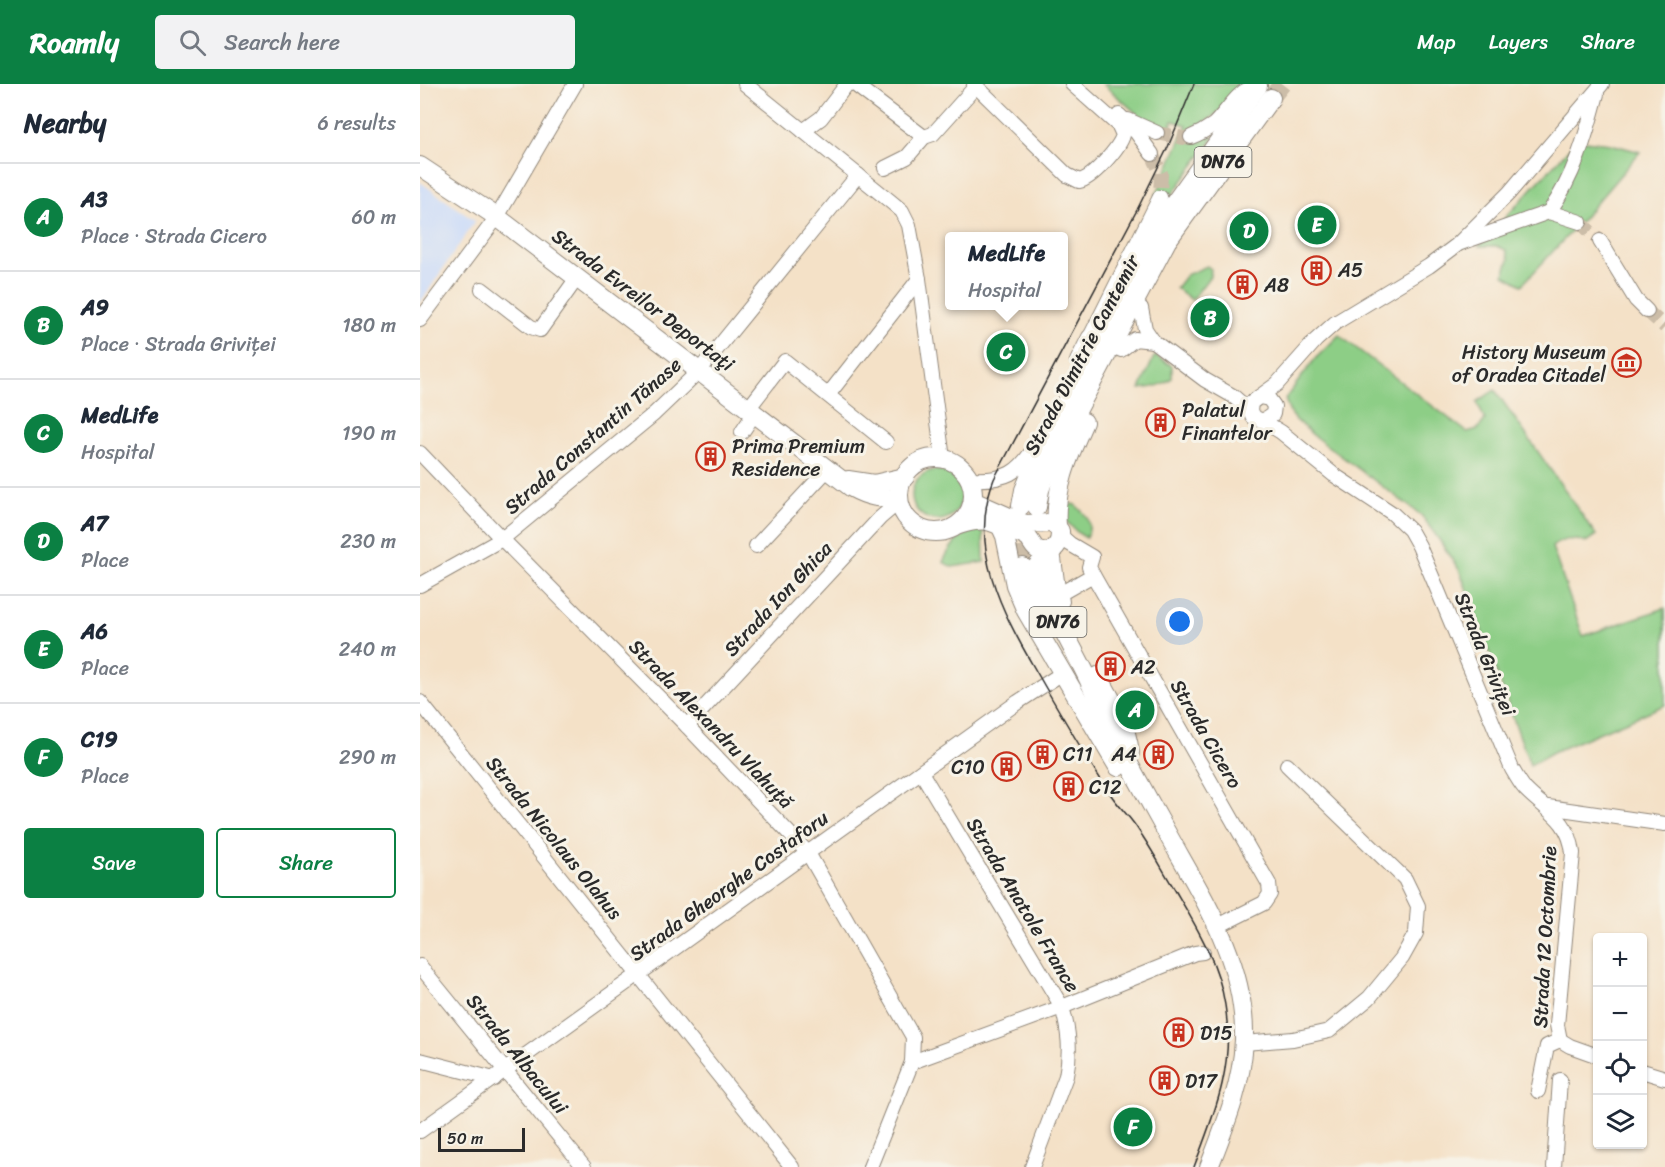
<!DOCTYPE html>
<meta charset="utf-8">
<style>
body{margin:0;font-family:Sriracha,sans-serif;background:#f2f2f3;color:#1f2937}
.controls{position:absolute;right:18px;bottom:18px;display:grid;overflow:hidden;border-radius:6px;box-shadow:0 2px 4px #0004}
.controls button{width:54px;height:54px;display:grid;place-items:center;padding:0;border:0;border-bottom:2px solid #e0e1e3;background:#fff;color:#1f2937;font:30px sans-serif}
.scale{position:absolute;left:18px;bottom:15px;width:87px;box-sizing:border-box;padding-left:6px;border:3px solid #2b2b2b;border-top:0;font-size:16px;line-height:21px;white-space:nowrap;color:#2b2b2b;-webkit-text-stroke:4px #f7f3e8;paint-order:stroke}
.you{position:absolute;left:760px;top:538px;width:21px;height:21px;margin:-15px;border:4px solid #fff;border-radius:50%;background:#1a73e8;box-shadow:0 0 0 9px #1a73e833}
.badge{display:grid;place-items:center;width:39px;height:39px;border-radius:50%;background:#0b8043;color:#fff;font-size:20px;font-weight:700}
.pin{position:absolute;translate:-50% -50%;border:3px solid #fff;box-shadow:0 2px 6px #0006}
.popup{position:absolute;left:525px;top:148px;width:123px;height:78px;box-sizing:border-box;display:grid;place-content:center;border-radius:6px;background:#fff;filter:drop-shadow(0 2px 4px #0005);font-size:20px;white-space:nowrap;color:#747a83}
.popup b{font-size:22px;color:#1f2937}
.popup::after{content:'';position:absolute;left:50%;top:100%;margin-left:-12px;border:12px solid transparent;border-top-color:#fff}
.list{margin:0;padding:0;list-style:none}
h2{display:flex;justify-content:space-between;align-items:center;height:78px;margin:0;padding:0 24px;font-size:26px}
h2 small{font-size:20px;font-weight:400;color:#747a83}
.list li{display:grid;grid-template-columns:39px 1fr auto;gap:18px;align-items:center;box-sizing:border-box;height:108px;padding:0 24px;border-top:2px solid #e0e1e3}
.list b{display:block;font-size:22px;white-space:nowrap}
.list p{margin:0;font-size:20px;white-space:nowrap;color:#747a83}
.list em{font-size:20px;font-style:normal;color:#747a83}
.actions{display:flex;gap:12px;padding:18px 24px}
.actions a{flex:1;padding:14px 0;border:2px solid #0b8043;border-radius:6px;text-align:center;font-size:21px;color:#0b8043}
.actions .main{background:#0b8043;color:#fff}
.icon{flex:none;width:33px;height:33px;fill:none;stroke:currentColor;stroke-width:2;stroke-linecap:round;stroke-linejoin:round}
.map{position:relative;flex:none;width:1245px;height:1083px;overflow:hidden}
header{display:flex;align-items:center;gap:36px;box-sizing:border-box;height:84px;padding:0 30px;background:#0b8043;color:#fff}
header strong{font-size:28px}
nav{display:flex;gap:33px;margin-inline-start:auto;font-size:21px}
.search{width:420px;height:54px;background:#f2f2f3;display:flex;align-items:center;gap:15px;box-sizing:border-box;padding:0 21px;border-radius:6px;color:#747a83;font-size:22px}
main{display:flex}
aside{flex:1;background:#fff}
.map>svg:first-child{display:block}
.built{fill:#cbdbf9}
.green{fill:#8dce86;stroke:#5c7c58;stroke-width:1.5}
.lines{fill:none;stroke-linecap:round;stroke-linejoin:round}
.minor-tunnel{stroke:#ccbda8;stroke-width:14;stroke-dasharray:14 7;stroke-linecap:butt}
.major-tunnel{stroke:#ccbda8;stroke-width:18;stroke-dasharray:18 9;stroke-linecap:butt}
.minor-casing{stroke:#908679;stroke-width:16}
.major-casing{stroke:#908679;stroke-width:20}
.minor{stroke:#fff;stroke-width:14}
.major{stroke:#fff;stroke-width:18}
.tram{stroke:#2b2b2b;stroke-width:1.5}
.labels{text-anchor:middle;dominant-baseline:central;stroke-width:6;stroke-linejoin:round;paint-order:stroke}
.shield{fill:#f7f3e8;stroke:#686764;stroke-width:1.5}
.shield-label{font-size:18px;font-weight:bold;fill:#2b2b2b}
.poi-label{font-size:20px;fill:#2b2b2b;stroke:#f7f3e8;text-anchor:start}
.street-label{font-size:20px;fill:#2b2b2b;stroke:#f7f3e8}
</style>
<header>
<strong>Roamly</strong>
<div class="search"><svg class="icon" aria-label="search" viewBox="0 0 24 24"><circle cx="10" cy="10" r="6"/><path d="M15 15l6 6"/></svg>Search here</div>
<nav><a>Map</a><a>Layers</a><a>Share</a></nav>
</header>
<main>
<aside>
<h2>Nearby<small>6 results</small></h2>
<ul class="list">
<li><span class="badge">A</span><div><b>A3</b><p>Place · Strada Cicero</p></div><em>60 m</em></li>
<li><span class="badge">B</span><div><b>A9</b><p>Place · Strada Griviței</p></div><em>180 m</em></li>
<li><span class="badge">C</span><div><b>MedLife</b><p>Hospital</p></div><em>190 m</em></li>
<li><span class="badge">D</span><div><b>A7</b><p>Place</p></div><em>230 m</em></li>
<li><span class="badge">E</span><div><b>A6</b><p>Place</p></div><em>240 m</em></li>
<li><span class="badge">F</span><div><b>C19</b><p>Place</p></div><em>290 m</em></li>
</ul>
<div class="actions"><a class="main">Save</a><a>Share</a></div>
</aside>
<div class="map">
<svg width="1245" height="1083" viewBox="0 0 1245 1083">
<rect width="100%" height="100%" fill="#f7f3e8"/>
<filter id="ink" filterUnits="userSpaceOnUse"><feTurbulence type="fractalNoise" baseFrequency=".0167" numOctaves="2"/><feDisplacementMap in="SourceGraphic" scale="12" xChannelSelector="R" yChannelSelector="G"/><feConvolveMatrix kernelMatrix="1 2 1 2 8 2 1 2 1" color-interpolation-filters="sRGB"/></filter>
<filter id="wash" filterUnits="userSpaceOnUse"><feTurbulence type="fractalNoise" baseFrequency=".008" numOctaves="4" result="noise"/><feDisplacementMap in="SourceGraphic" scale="24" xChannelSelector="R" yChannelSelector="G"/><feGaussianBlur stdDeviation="1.35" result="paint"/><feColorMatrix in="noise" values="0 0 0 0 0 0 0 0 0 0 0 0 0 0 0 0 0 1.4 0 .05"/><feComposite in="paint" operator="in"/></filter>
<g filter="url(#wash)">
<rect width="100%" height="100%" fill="#f4e1c7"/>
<path class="built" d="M0 98 55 137 0 219Z"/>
<g class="green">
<path d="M683 0H822C805 22 796 35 769 46L772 58 788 51 794 54 748 116 736 111 767 41 753 37 750 44 722 34Z"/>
<path d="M1157 56 1191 60 1220 68 1160 138 1102 201 1084 191 1089 175 1086 166 1077 162H1059Z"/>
<path d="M787 182 791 185 790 192 772 216 756 204 766 191Z"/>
<path d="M919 251 1047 348 1058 345 1065 336 1057 318 1075 306 1176 451 1166 458C1152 454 1143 454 1132 463L1163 552 1245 524V621L1133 668 1110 681 1040 487 1020 457 1001 431 894 352 876 336 869 327 865 315 895 275Z"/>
<path d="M736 272 752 282V294C744 301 731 304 720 305L734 273Z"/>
<circle cx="517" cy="411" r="25"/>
<path d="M654 420C666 429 674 439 666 454L658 449 645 436 646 421Z"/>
<path d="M563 444 564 478 532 483 523 478C531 460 543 446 563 444Z"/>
</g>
</g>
<g filter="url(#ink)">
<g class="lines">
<g class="minor-tunnel">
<path d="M737 49 763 54 771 53"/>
<path d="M732 70 741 89 740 113"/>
<path d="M1160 138 1180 157"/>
<path d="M1227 227 1245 243"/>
</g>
<g class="major-tunnel">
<path d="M851 14 862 0"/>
<path d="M599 436V459L603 483"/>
</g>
<defs>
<g id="minor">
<path d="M325 0 470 117 482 127 489 141 499 195 523 375"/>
<path d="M434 0 504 53"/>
<path d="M554 0 647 91 659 97C672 95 700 63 703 51L699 42 652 0"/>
<path d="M699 31 716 48 732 70"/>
<path d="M708 36 737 49"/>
<path d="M383 47 401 34 427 0"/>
<path d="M771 53C779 50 786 46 793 41 806 30 818 4 836 3"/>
<path d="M465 84 487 73 504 53 513 50 556 2"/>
<path d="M1129 128C1154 93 1166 52 1177 10"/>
<path d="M1180 157 1216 216 1227 227"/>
<path d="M1041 159 1129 128 1160 138"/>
<path d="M62 205 111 243 120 246 157 194"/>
<path d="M721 224 725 245 733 257 785 296 813 312 830 327"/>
<path d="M0 236 77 133 155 0"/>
<path d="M671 251 740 113"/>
<path d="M701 266 715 255 733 257"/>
<path d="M657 277 669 253 683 243"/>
<path d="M408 311 499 195"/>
<path d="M839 313 857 300 896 256 915 239 1009 182 1037 161 1089 109 1182 0"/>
<path d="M328 325 365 277 466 358"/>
<path d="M843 337 853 330 854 322 849 315 839 313 831 319 830 327 833 333 843 337 861 348 914 391 972 429 990 446 999 462 1016 502 1092 685C1096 692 1100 699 1105 705 1126 727 1149 734 1153 769L1137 941 1140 956"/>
<path d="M322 348 334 330"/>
<path d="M0 369 82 455 267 642 388 769 493 953 492 978 450 1083"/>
<path d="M550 395C586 397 599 390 617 359"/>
<path d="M641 452 650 460 672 473 669 483 673 491 849 800 850 810 844 819 798 842"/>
<path d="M336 462 407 386"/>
<path d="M0 501 82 455 234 330 279 287 438 91"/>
<path d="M638 511 673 491"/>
<path d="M0 618 372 1083"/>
<path d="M267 642 460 434 480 417"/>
<path d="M501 688 642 923C649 947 651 967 646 992L612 1083"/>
<path d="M1128 723 1245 740"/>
<path d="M0 882 164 1083"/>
<path d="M1140 956 1150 962 1178 972"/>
<path d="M824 959 873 955 909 947 949 914 982 874 996 849 998 822 985 795 867 681"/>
<path d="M0 976 74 995"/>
<path d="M492 978 642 923 775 869 783 868"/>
<path d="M1222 987 1245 994"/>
<path d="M1118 1007 1127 962 1140 956"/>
<path d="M0 1047 598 618 641 590"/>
<path d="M1134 1083 1140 996"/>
</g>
<g id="major">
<path d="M0 82 77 133 432 404C448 413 461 415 479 414"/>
<circle cx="516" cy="411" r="37"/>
<path d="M428 396 454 400 485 393"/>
<path d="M601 422 604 406 618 372 705 204 743 135 838 2"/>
<path d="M617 423 620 406 630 378 747 157 851 14"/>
<path d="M539 441C564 433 569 436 592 447 597 449 605 451 609 455 613 460 614 466 622 467 634 470 641 459 640 447L633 439 605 440 553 417"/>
<path d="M580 441 585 452 595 501 606 527 698 683"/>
<path d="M637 442C634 404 649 372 664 338"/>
<path d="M631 467 636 505 640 517"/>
<path d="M618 481C630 537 666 577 682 630 705 673 728 715 752 758 787 820 826 882 824 956 822 1001 805 1042 789 1083"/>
<path d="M603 483 618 526"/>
<path d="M678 592C692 616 707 641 710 669"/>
</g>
</defs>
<use href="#minor" class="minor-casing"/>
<use href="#major" class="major-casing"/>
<use href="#minor" class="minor"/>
<use href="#major" class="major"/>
<path class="tram" d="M774 1083C795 1028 815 981 805 921 798 876 774 839 752 801 741 783 731 764 719 747 711 734 700 724 691 711 664 671 640 629 616 587 582 528 547 463 574 395L717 126 748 63 774 0"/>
</g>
</g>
<defs>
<symbol id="building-ring" viewBox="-11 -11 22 22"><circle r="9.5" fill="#f7f3e8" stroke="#c8321e" stroke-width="1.5"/><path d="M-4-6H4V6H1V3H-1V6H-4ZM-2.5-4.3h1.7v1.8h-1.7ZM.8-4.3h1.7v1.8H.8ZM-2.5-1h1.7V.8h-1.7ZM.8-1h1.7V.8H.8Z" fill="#c8321e"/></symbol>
<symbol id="museum-ring" viewBox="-11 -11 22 22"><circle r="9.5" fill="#f7f3e8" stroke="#c8321e" stroke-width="1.5"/><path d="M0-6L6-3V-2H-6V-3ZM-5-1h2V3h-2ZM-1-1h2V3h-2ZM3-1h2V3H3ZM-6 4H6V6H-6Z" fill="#c8321e"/></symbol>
</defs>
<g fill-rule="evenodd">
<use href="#building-ring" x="880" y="170" width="33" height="33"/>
<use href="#building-ring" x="806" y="184" width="33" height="33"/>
<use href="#museum-ring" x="1190" y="262" width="33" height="33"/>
<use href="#building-ring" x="724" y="322" width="33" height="33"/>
<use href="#building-ring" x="274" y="356" width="33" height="33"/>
<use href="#building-ring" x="674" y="566" width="33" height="33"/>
<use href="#building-ring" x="606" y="654" width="33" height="33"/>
<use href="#building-ring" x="722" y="654" width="33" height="33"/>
<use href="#building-ring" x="570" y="666" width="33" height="33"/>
<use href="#building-ring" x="632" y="686" width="33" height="33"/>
<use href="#building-ring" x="742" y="932" width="33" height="33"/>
<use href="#building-ring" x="728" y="980" width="33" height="33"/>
</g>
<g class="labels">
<g class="shield">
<rect x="774.5" y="63" width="57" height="30" rx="4.5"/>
<rect x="609.5" y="523" width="57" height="30" rx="4.5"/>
</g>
<g class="shield-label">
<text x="803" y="78">DN76</text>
<text x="638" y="538">DN76</text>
</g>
<g class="poi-label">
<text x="918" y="186">A5</text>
<text x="844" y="201">A8</text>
<text x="1186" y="268" text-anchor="end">History Museum<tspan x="1186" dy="23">of Oradea Citadel</tspan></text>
<text x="762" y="326">Palatul<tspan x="762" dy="23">Finantelor</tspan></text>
<text x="312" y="362">Prima Premium<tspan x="312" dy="23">Residence</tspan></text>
<text x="711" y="583">A2</text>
<text x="643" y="670">C11</text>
<text x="717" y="670" text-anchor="end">A4</text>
<text x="565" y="683" text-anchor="end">C10</text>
<text x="669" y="703">C12</text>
<text x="780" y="949">D15</text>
<text x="765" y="997">D17</text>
</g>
<g class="street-label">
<text transform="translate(223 216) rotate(37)">Strada Evreilor Deportaţi</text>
<text transform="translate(662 271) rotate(-62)">Strada Dimitrie Cantemir</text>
<text transform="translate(173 352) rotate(-41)">Strada Constantin Tănase</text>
<text transform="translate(358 515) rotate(-47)">Strada Ion Ghica</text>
<text transform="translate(1065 570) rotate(68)">Strada Griviței</text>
<text transform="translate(291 640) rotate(46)">Strada Alexandru Vlahuță</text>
<text transform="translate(786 650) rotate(60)">Strada Cicero</text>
<text transform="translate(134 754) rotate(51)">Strada Nicolaus Olahus</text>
<text transform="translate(309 802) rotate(-36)">Strada Gheorghe Costaforu</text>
<text transform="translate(603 821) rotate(59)">Strada Anatole France</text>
<text transform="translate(1125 853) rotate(-87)">Strada 12 Octombrie</text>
<text transform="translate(97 970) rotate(51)">Strada Albacului</text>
</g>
</g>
</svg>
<div class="controls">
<button>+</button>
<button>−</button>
<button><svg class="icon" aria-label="locate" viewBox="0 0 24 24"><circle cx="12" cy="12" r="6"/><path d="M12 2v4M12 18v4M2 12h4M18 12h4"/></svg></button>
<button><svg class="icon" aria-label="layers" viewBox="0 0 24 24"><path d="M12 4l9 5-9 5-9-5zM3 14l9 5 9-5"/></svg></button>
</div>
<div class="scale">50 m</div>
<div class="you"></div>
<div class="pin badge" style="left:715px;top:626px">A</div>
<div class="pin badge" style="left:790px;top:234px">B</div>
<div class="pin badge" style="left:586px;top:268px">C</div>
<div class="popup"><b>MedLife</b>Hospital</div>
<div class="pin badge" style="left:829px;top:147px">D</div>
<div class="pin badge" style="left:897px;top:141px">E</div>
<div class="pin badge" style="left:713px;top:1043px">F</div>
</div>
</main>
